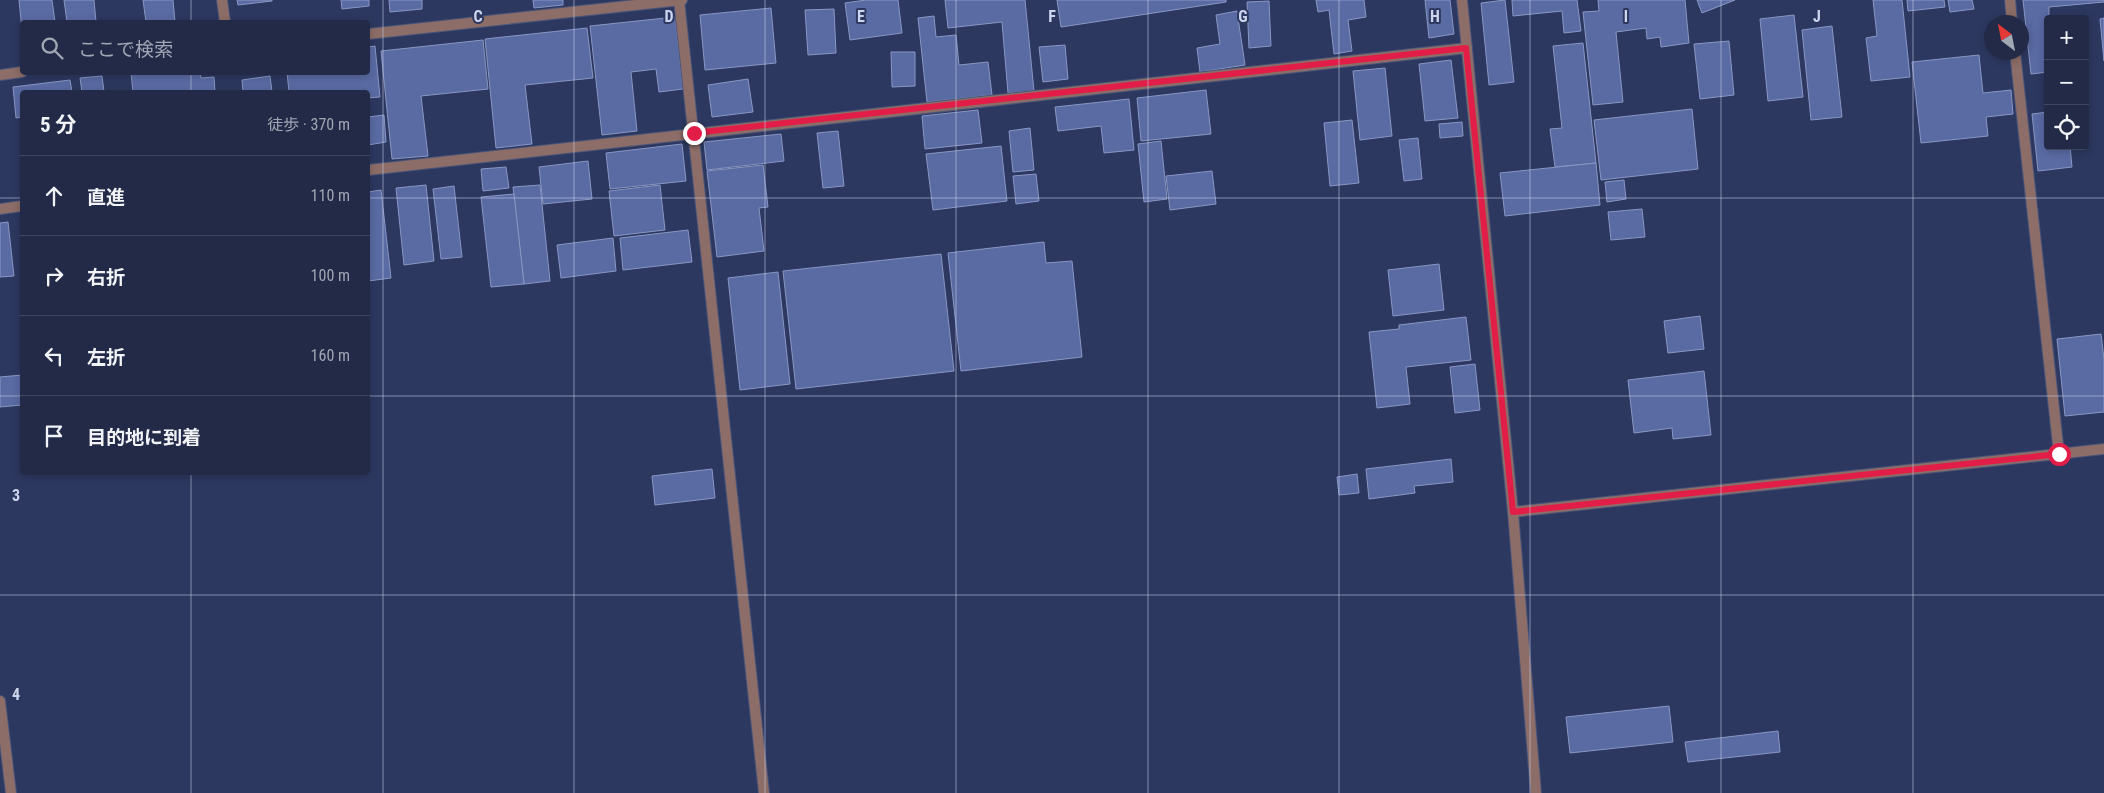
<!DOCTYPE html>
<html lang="ja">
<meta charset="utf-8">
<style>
body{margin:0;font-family:"Roboto Condensed","Noto Sans JP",sans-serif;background:#2a324f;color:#f1f3f6}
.controls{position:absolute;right:15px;top:15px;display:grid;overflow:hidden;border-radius:5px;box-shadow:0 2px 8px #0003}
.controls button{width:45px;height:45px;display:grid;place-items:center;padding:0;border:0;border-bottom:1px solid #3f4660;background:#222a48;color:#f1f3f6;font:25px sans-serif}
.compass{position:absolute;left:1984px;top:15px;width:45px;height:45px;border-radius:50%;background:#222a48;box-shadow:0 2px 8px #0003;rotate:328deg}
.stop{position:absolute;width:15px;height:15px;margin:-11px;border:4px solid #e11d48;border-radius:50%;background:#fff}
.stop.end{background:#e11d48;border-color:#fff;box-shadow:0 1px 5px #0008}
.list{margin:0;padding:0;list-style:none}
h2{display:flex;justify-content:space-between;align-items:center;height:65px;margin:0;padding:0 20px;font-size:21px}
h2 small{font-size:16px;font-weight:400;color:#a2a7b4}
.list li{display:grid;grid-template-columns:32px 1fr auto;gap:15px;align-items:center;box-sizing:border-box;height:80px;padding:0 20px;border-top:1px solid #3f4660}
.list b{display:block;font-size:19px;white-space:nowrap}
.list em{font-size:16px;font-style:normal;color:#a2a7b4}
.icon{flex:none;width:28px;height:28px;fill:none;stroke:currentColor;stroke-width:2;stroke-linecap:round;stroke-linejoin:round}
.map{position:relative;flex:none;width:2104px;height:793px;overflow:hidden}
.search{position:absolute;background:#222a48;box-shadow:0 2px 8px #0003;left:20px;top:20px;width:350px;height:55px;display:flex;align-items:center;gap:12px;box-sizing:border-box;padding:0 18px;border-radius:5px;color:#a2a7b4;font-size:19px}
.panel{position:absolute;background:#222a48;box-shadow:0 2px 8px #0003;left:20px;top:90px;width:350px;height:385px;border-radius:5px}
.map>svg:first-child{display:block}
.building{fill:#5a6aa3;stroke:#8997c5}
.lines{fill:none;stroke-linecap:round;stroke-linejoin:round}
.minor-casing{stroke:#4a547a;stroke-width:12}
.minor{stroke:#8c6d67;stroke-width:10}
.route{stroke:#e11d48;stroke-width:6}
.grid{fill:none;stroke:#cdd5ee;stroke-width:1;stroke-opacity:0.55}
.grid-label{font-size:16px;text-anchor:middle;font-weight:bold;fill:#cdd5ee;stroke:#2d3860;stroke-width:4;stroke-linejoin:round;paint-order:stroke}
</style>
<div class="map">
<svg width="2104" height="793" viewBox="0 0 2104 793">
<rect width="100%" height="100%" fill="#2d3860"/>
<g class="building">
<path d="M19 0H52L55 22H22V30Z"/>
<path d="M64 0H94L96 22H67Z"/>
<path d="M143 0H173L175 22H146Z"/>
<path d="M237 0H272V1L238 5Z"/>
<path d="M341 0H369V6L342 9Z"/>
<path d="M389 0H422V9L390 12Z"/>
<path d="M533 0H563V5L534 8Z"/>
<path d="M866 0H898L902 33 850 40 845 3Z"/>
<path d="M945 0H1025L1034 91 1008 93 1002 22 948 28Z"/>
<path d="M1057 0H1226V2L1061 27Z"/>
<path d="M1316 0H1364L1366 17 1348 20 1352 51 1334 54 1329 10 1318 12Z"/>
<path d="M1425 0H1450L1454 34 1429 38Z"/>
<path d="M1505 0 1514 82 1489 85 1481 3Z"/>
<path d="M1512 0H1577L1581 31 1564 33 1562 11 1513 16Z"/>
<path d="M1598 0H1685L1689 43 1661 47 1660 37 1647 39 1646 28 1616 32 1623 102 1593 105 1583 12 1599 11Z"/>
<path d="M1697 0H1735L1702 13Z"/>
<path d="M1873 0H1902L1910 77 1871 81 1866 38 1877 36Z"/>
<path d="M1907 0H1944L1945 7 1908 11Z"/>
<path d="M1948 0H1972L1974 9 1950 12Z"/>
<path d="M2023 0H2104V2L2049 7 2048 72 2031 74Z"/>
<path d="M1269 1 1271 46 1249 48 1247 2Z"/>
<path d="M771 8 776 63 705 70 700 15Z"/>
<path d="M834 9 836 53 808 55 805 10Z"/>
<path d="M1237 11 1245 65 1200 72 1197 48 1220 44 1216 15Z"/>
<path d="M1794 15 1803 97 1768 101 1760 19Z"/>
<path d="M934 16 936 37 956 35 959 65 988 62 992 95 927 102 918 18Z"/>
<path d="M675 17 683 89 659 92 656 69 631 72 637 131 602 135 590 26Z"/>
<path d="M2104 18V61L2100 19Z"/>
<path d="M1832 26 1842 117 1811 120 1802 30Z"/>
<path d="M587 28 593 78 525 85 532 144 496 148 485 39Z"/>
<path d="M483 40 488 89 421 96 428 156 392 159 381 51Z"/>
<path d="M1729 41 1734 95 1700 99 1694 44Z"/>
<path d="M1583 43 1596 163 1555 167 1550 129 1562 128 1553 46Z"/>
<path d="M1065 45 1068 79 1043 82 1039 47Z"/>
<path d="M375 46 380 97 368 98V92H289L287 72H368V47Z"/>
<path d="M891 52H915V86L892 87Z"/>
<path d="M1979 55 1983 93 2011 90 2013 114 1986 117 1988 136 1921 143 1912 62Z"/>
<path d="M1451 60 1458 118 1425 121 1419 64Z"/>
<path d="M1385 68 1392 136 1360 140 1353 71Z"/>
<path d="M200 72 201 78 214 77 215 92H133L131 73Z"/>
<path d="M102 76 104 92H82L80 78Z"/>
<path d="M270 76 272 92H243L242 80Z"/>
<path d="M748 79 753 112 712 117 708 85Z"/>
<path d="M70 80 72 92H22V117L16 118 13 87Z"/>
<path d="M1206 90 1211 134 1141 141 1137 98Z"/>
<path d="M1129 99 1134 150 1104 153 1101 126 1058 131 1055 107Z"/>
<path d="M1692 109 1698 169 1601 180 1594 120Z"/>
<path d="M978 110 982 143 925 149 922 116Z"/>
<path d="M2048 112V146H2070L2072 167 2038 171 2032 114Z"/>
<path d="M384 115 386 142 368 145V117Z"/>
<path d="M1352 120 1359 183 1330 186 1324 123Z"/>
<path d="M1462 122 1463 136 1440 138 1439 124Z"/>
<path d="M1030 128 1034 170 1013 172 1009 131Z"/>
<path d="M838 131 844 186 823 188 817 133Z"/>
<path d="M781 134 784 161 707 170 704 142Z"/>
<path d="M1418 138 1422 179 1404 181 1399 140Z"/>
<path d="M1161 141 1167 199 1144 202 1138 144Z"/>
<path d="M682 144 686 181 610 189 606 153Z"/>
<path d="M1001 146 1007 201 933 210 926 154Z"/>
<path d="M588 161 592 199 543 204 539 167Z"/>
<path d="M1596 163 1600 205 1505 216 1500 173Z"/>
<path d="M763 165 768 207 759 208 764 251 717 257 707 171Z"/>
<path d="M506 167 509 188 483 191 481 169Z"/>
<path d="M1212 171 1216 204 1170 210 1166 176Z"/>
<path d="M1036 174 1039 201 1016 204 1013 176Z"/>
<path d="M1624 180 1626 199 1607 202 1605 182Z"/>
<path d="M426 185 434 261 404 265 396 188Z"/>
<path d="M540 185 550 281 524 284 513 187Z"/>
<path d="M660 185 665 230 614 236 609 191Z"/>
<path d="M454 186 462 257 441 259 433 189Z"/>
<path d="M381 190 391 278 368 281V192Z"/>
<path d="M514 194 524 284 491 287 481 197Z"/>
<path d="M1642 209 1645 237 1611 240 1608 212Z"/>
<path d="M8 222 14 276 0 277V223Z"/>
<path d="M688 230 692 262 623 270 620 238Z"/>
<path d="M613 238 616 271 561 278 557 245Z"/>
<path d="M1044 242 1046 263 1072 261 1082 357 961 371 948 253Z"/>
<path d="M941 254 954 371 796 389 783 271Z"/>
<path d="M1439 264 1444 310 1393 316 1388 270Z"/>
<path d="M778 272 790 384 740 390 728 278Z"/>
<path d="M1700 316 1704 349 1668 353 1664 321Z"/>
<path d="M1466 317 1471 360 1406 367 1410 404 1377 408 1369 332 1399 329V325Z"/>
<path d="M2101 334 2104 359V412L2065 416 2057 339Z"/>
<path d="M1475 364 1480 410 1455 413 1450 367Z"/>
<path d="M1704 371 1711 435 1673 439 1672 428 1634 433 1628 380Z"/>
<path d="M22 375V405L0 407V377Z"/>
<path d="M1451 459 1453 482 1414 486 1415 493 1369 499 1366 469Z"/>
<path d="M712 469 715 498 655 505 652 476Z"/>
<path d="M1357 474 1359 493 1339 495 1337 477Z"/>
<path d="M1669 706 1673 742 1570 753 1566 717Z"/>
<path d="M1778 731 1780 752 1688 762 1685 742Z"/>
</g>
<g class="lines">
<defs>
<g id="minor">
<path d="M222 0 225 22"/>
<path d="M679 0 764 793"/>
<path d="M1462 0 1513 512 1536 793"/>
<path d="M2010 0 2012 22"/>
<path d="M368 34 682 0"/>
<path d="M2015 52 2059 454"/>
<path d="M0 75 22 72"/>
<path d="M368 170 1467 48"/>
<path d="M0 209 22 206"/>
<path d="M1513 512 2104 449"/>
<path d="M0 701 11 793"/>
</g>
</defs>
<use href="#minor" class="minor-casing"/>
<use href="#minor" class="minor"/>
</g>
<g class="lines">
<path class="route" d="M694 133 1466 48 1513 512 2059 454"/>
</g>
<path class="grid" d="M191 0V22M383 0V793M574 0V793M765 0V793M956 0V793M1148 0V793M1339 0V793M1530 0V793M1721 0V793M1913 0V793M191 72V92M0 198H22M368 198H2104M0 396H22M368 396H2104M191 472V793M0 595H2104"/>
<g class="grid-label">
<text x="478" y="22">C</text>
<text x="669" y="22">D</text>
<text x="861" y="22">E</text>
<text x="1052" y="22">F</text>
<text x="1243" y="22">G</text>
<text x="1435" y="22">H</text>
<text x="1626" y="22">I</text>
<text x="1817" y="22">J</text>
<text x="16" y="501">3</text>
<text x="16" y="700">4</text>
</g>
</svg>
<div class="controls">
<button>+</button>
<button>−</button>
<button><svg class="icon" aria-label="locate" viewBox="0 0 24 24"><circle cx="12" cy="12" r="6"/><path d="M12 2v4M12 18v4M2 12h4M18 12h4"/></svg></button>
</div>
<svg class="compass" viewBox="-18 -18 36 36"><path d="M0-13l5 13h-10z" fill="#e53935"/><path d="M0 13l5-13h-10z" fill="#a2a7b4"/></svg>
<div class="stop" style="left:2059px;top:454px"></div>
<div class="stop end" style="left:694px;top:133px"></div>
<div class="search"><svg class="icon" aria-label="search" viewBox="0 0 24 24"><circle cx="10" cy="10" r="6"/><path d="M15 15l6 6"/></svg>ここで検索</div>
<section class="panel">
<h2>5 分<small>徒歩 · 370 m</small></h2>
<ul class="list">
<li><svg class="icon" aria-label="ahead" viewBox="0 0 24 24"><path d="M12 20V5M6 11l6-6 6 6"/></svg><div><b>直進</b></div><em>110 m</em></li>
<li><svg class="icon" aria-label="right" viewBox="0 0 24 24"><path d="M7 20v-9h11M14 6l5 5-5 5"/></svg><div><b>右折</b></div><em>100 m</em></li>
<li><svg class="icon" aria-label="left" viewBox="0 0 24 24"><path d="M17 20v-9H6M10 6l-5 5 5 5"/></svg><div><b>左折</b></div><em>160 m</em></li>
<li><svg class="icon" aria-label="arrive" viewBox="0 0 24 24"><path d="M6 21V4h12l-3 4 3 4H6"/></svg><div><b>目的地に到着</b></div></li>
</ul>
</section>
</div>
